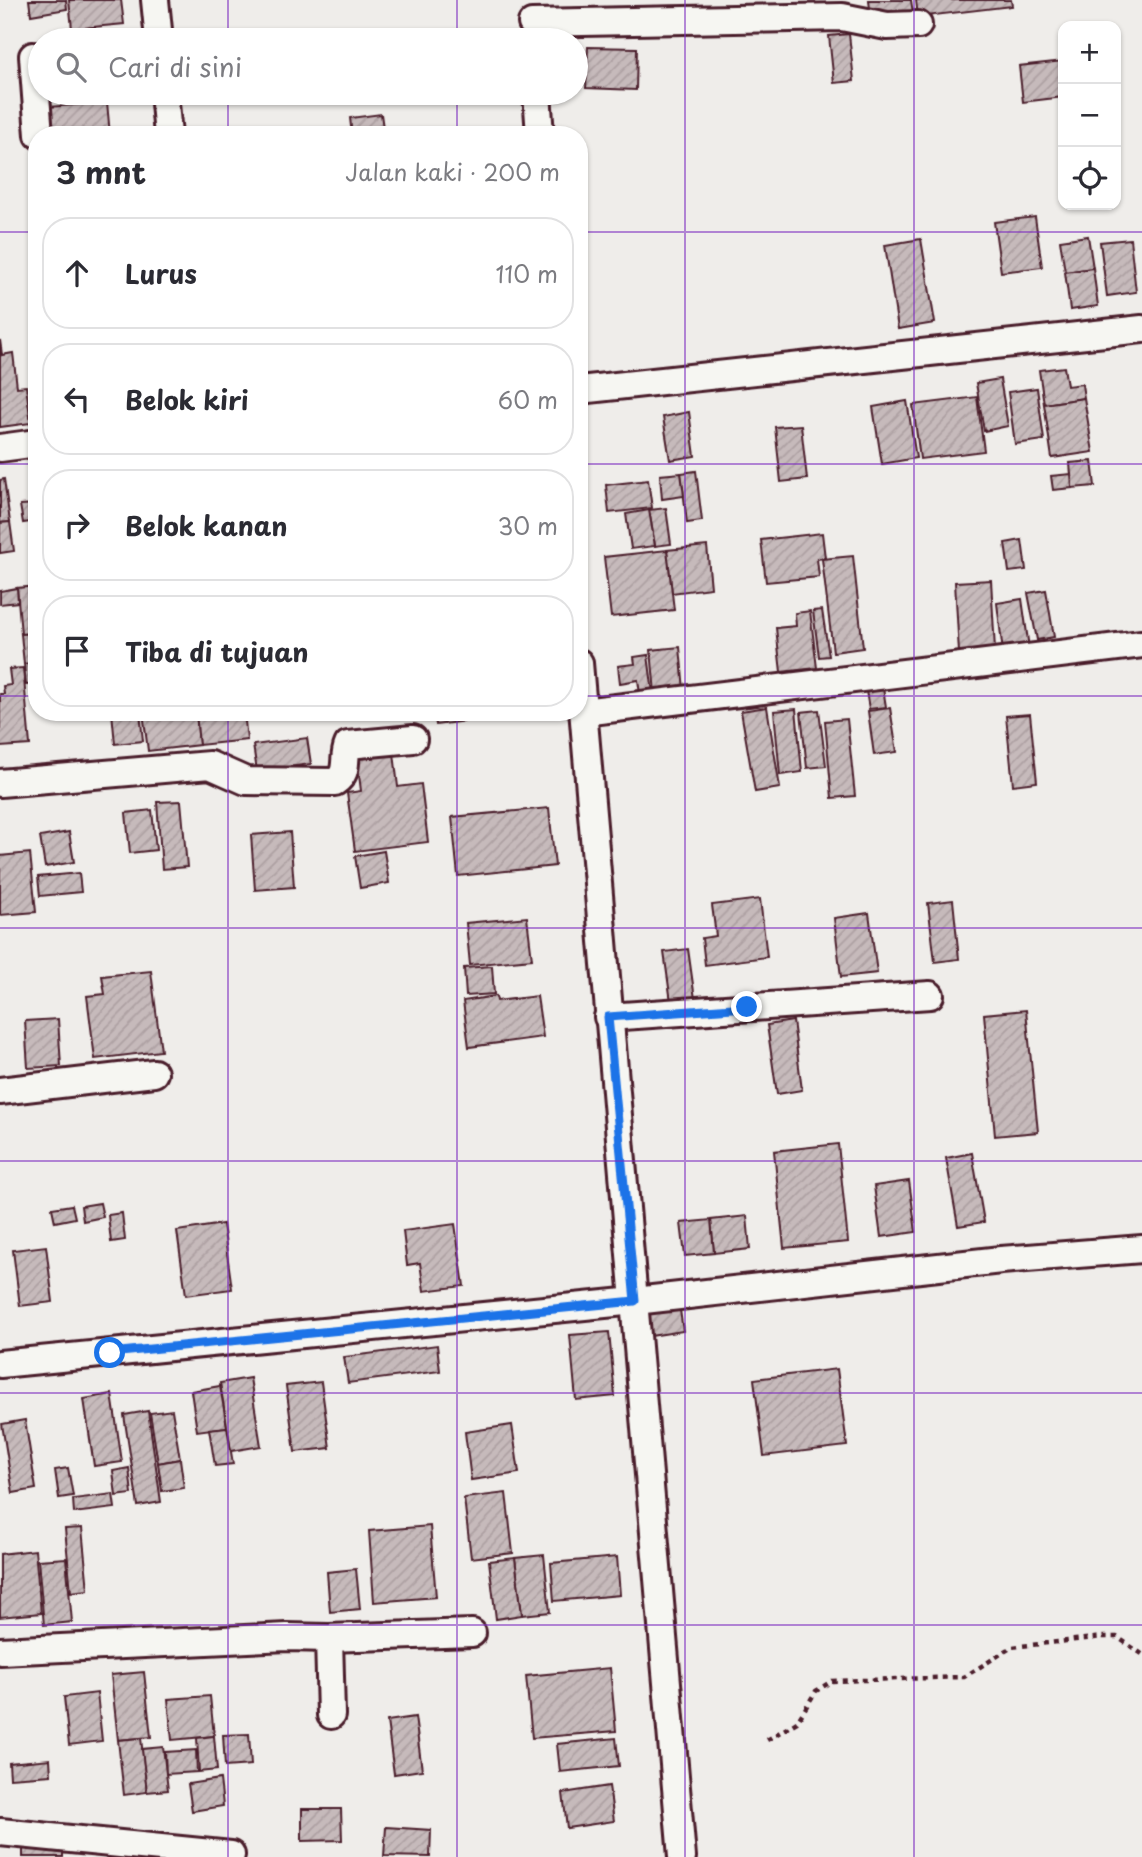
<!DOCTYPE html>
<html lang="id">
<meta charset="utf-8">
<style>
body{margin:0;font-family:"Playpen Sans",sans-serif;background:#f2f2f3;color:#2b2b33}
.controls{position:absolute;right:21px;top:21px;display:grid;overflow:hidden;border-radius:14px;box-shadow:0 2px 5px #0004}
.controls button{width:63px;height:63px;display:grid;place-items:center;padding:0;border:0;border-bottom:2px solid #e1e1e2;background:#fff;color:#2b2b33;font:35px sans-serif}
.stop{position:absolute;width:21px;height:21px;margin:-16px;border:5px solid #1a73e8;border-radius:50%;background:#fff}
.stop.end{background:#1a73e8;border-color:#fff;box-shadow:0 2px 7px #0008}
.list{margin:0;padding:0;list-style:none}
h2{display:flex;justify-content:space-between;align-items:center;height:91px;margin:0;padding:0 28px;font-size:30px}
h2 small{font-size:23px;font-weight:400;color:#7c7c81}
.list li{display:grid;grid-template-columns:46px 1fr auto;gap:21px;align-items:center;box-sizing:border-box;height:112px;margin:0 14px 14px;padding:0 14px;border:2px solid #e1e1e2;border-radius:28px}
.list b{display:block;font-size:26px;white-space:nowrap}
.list em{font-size:23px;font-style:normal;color:#7c7c81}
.icon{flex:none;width:38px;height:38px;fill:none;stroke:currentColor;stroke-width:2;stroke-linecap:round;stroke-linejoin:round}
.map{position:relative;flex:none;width:1142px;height:1857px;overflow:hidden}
.search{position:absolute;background:#fff;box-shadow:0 2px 5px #0004;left:28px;top:28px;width:560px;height:77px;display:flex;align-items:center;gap:18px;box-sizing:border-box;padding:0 24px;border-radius:38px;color:#7c7c81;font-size:26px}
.panel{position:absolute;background:#fff;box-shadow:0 2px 5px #0004;left:28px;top:126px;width:560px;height:595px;border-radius:28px}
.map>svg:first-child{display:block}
.building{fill:url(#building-hatch);stroke:#4a1f2b;stroke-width:2}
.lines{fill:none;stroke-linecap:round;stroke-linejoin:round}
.street-casing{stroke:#4a1f2b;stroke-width:32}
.path{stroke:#4a1f2b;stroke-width:4.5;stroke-dasharray:5 5;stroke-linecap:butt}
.street{stroke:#f6f6f2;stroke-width:26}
.route{stroke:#1a73e8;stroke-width:9}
.grid{fill:none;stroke:#7b2cbf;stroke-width:2;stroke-opacity:0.55}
</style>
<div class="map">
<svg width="1142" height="1857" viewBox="0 0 1142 1857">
<defs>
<pattern id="building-hatch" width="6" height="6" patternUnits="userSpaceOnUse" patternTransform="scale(1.75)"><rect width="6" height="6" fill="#c6babb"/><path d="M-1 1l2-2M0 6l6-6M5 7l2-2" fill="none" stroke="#ac9fa1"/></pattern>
</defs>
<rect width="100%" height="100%" fill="#efedea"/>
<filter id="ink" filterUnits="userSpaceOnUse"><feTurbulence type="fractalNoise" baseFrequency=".0143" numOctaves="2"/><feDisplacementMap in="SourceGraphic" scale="14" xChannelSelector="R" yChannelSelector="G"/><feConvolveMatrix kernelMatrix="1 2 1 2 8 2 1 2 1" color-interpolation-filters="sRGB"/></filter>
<g filter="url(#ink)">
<g class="building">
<path d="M29 0H66L67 9 31 15Z"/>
<path d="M69 0H121L124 24 72 29Z"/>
<path d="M869 0H911L913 13 871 18Z"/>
<path d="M916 0H1011L1012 6 918 17Z"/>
<path d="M849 34 854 81 834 83 829 36Z"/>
<path d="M588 47 637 48 636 90 586 88Z"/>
<path d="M1063 61V97L1023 102 1019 66Z"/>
<path d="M107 102 110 135H52L49 107Z"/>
<path d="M381 114 384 135H352L350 118Z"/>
<path d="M1035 217 1042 267 1001 272 994 222Z"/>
<path d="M1088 236 1093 268 1065 272 1060 240Z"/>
<path d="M921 239 935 323 898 329 885 245Z"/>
<path d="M1130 239 1136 292 1107 296 1100 242Z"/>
<path d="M1093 268 1098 306 1070 310 1065 272Z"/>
<path d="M0 340 2 355 13 353 17 387 26 386 31 423 0 427Z"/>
<path d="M1064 367 1067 386 1082 384 1084 398 1044 404 1039 370Z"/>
<path d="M1000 379 1008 426 984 431 976 383Z"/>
<path d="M1037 388 1044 440 1015 444 1008 392Z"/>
<path d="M977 397 984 451 920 459 913 405Z"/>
<path d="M1084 398 1093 452 1052 458 1044 404Z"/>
<path d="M907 401 916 458 882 464 873 407Z"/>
<path d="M689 412 695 456 670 460 663 417Z"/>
<path d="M801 425 807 479 781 482 775 427Z"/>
<path d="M1092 461 1095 486 1072 488 1070 463Z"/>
<path d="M696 471 702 521 687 523 681 473Z"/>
<path d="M681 473 684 496 662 499 660 475Z"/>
<path d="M1071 474 1072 488 1053 490 1051 476Z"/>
<path d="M4 479 10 522 0 523V480Z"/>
<path d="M648 480 652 508 609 513 606 485Z"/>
<path d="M37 504V521L23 523 20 505Z"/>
<path d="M666 508 671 544 655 546 649 510Z"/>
<path d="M649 510 655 546 631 549 626 514Z"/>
<path d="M10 522 14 551 0 553V523Z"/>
<path d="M822 533 825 558 817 559 819 577 766 582 761 540Z"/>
<path d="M1022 540 1026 570 1009 572 1005 543Z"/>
<path d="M707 546 711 588 672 593 667 550Z"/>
<path d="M667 550 674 610 611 617 604 557Z"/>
<path d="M853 556 863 648 833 652 822 559Z"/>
<path d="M991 580 995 650 959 653 955 582Z"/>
<path d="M37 586V633L21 634 17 588Z"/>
<path d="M17 588 18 602 0 604V591Z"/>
<path d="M1046 590 1054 637 1037 640 1028 593Z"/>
<path d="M1022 599 1029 648 1003 652 997 603Z"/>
<path d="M822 610 829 656 819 657 813 611Z"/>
<path d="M810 611 817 668 781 672 776 628 796 626 795 613Z"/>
<path d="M37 633V663L24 664 21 634Z"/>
<path d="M680 647 684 690 655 693 651 650Z"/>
<path d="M648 655 653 693 640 694 638 680 620 683 618 666 635 664 634 657Z"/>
<path d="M37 663V684L26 685 24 664Z"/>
<path d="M23 668 30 745 0 747V694H4L3 686 11 685 9 669Z"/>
<path d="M883 688 886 707 869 709 866 691Z"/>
<path d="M767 707 780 788 755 792 741 711Z"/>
<path d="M890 708 897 752 874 755 868 711Z"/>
<path d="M796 709 802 772 780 775 774 711Z"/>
<path d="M819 710 826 766 807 768 801 712Z"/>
<path d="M112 712H140L143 741 115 744Z"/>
<path d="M143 712H196L199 745 148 751Z"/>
<path d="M196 712H244L247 740 199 745Z"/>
<path d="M434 712H481L482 719 436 725Z"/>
<path d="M1030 714 1037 782 1013 785 1006 716Z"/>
<path d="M847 719 855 796 832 798 825 721Z"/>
<path d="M307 738 311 764 257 771 253 745Z"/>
<path d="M394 753 398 787 421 784 428 842 355 851 347 793 361 791 357 758Z"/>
<path d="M181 801 187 867 162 869 157 802Z"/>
<path d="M549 808 555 866 458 876 452 817Z"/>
<path d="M152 810 156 850 130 853 126 813Z"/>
<path d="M69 832 74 862 45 867 40 837Z"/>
<path d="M290 832 294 887 255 890 251 835Z"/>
<path d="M384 851 389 883 360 888 355 856Z"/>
<path d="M30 853 36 912 0 915V856Z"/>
<path d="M79 873 81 892 40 896 38 877Z"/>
<path d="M760 899 767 957 705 965 702 938 716 936 712 905Z"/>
<path d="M953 900 959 959 935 962 928 903Z"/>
<path d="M869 913 877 973 841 977 834 918Z"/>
<path d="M527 917 532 959 470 965 466 923Z"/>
<path d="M688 949 695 999 671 1002 664 952Z"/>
<path d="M492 966 494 994 466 996 464 968Z"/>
<path d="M151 971 161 1051 95 1059 87 996 105 994 102 976Z"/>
<path d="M496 996 497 1001 537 996 543 1037 469 1047 463 1001Z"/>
<path d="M1026 1010 1038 1132 995 1136 984 1014Z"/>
<path d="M58 1019 61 1066 28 1068 25 1021Z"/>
<path d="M793 1021 802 1090 777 1094 767 1025Z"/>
<path d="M838 1144 848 1242 784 1248 774 1151Z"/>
<path d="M972 1153 984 1222 958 1226 946 1158Z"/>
<path d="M909 1181 916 1232 881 1237 874 1186Z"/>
<path d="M100 1203 103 1217 83 1221 81 1206Z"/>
<path d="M72 1205 75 1218 55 1222 52 1208Z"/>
<path d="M122 1213 125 1240 111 1242 108 1215Z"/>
<path d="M747 1216 750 1249 714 1253 711 1220Z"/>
<path d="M711 1220 714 1253 685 1256 681 1223Z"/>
<path d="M223 1224 232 1289 186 1295 177 1231Z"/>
<path d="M455 1224 464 1286 424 1291 420 1263 407 1265 403 1231Z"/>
<path d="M46 1246 53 1302 20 1306 13 1250Z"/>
<path d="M680 1310 683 1331 650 1336 647 1314Z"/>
<path d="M609 1332 615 1396 576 1400 570 1335Z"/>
<path d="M437 1345 440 1371 348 1383 344 1357Z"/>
<path d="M837 1369 847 1446 764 1456 754 1379Z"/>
<path d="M250 1378 261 1446 231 1451 220 1383Z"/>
<path d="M321 1382 330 1448 295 1452 286 1386Z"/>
<path d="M220 1386 227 1427 197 1431 191 1391Z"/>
<path d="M112 1394 122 1462 94 1466 84 1399Z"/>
<path d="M172 1410 180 1459 158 1463 150 1413Z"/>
<path d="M148 1411 161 1502 138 1506 124 1415Z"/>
<path d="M25 1420 36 1489 13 1493 2 1424Z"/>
<path d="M512 1425 519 1473 471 1480 465 1432Z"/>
<path d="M227 1427 233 1464 215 1466 209 1429Z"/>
<path d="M180 1459 184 1488 162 1491 158 1463Z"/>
<path d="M68 1468 73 1496 59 1498 55 1470Z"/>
<path d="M129 1468 132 1494 116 1496 113 1471Z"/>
<path d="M506 1493 513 1553 471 1558 464 1498Z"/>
<path d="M113 1494 115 1508 74 1513 73 1499Z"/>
<path d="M430 1526 436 1597 374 1602 369 1531Z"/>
<path d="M82 1528 88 1590 71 1592 65 1529Z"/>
<path d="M35 1550 41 1613 0 1617V1554Z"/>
<path d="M544 1555 550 1612 522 1615 515 1558Z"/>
<path d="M617 1557 620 1595 554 1601 551 1563Z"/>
<path d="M66 1558 72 1622 44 1625 38 1560Z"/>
<path d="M515 1558 522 1615 496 1619 489 1561Z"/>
<path d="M356 1569 360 1609 330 1612 327 1572Z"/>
<path d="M610 1668 616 1731 532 1738 526 1676Z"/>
<path d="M144 1672 151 1737 118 1740 111 1675Z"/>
<path d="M97 1693 102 1741 69 1745 64 1697Z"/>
<path d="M210 1696 214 1736 172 1740 168 1699Z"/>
<path d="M415 1717 422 1770 394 1774 387 1721Z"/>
<path d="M249 1734 251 1765 225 1767 223 1735Z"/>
<path d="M214 1736 217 1770 199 1772 197 1738Z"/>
<path d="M141 1738 147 1792 124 1795 118 1740Z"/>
<path d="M616 1738 619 1766 560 1772 557 1744Z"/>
<path d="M163 1747 168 1790 147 1792 142 1749Z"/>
<path d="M196 1750 197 1772 166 1774 165 1752Z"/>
<path d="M50 1759 51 1775 10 1778 9 1763Z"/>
<path d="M220 1779 223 1806 192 1811 188 1784Z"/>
<path d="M609 1786 614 1821 567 1828 563 1793Z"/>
<path d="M302 1809H341L342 1840 302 1841Z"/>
<path d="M386 1827 431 1830 430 1857 384 1856Z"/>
<rect x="23" y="1848" width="40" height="9"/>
</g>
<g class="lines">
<defs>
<g id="street">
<path d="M155 0 159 40"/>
<path d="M532 23 842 17 887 26 918 25"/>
<path d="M33 56 39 135"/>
<path d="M164 93 168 135"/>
<path d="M537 93 540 135"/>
<path d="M579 390 1142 329"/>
<path d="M0 448 37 443"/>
<path d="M579 663 682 1857"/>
<path d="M583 712 1142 644"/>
<path d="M0 783 210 765 246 781 335 782C350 772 342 759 348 745L413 739"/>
<path d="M608 1017 930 995"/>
<path d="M0 1091 154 1073"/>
<path d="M0 1364 635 1301 1001 1260 1142 1249"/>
<path d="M329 1638 472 1633"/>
<path d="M0 1651 287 1637 329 1638 331 1715"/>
<path d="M0 1832 231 1855"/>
</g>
</defs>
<use href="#street" class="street-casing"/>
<path class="path" d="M767 1740 797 1722 816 1691 832 1681 964 1677 1012 1647 1103 1637H1117L1142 1654"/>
<use href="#street" class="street"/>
</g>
</g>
<g class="lines" filter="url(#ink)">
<path class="route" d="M110 1353 635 1301 608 1017 747 1007"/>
</g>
<path class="grid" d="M228 0V40M457 0V40M685 0V1857M914 0V1857M228 93V135M457 93V135M0 232H37M579 232H1142M0 464H37M579 464H1142M0 696H37M579 696H1142M228 712V1857M457 712V1857M0 928H1142M0 1161H1142M0 1393H1142M0 1625H1142"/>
</svg>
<div class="controls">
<button>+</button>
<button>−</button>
<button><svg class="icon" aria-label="locate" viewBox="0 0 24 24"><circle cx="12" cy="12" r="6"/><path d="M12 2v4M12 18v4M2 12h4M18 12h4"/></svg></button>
</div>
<div class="stop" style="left:110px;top:1353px"></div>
<div class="stop end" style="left:747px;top:1007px"></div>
<div class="search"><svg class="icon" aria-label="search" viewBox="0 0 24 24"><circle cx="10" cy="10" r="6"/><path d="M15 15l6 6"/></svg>Cari di sini</div>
<section class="panel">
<h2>3 mnt<small>Jalan kaki · 200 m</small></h2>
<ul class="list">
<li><svg class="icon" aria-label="ahead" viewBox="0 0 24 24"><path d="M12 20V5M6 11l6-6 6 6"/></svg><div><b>Lurus</b></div><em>110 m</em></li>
<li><svg class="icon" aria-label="left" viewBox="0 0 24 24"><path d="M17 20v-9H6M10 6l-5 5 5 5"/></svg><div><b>Belok kiri</b></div><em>60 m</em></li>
<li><svg class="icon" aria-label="right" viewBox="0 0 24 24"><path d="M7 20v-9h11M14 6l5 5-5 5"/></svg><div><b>Belok kanan</b></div><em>30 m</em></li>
<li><svg class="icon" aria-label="arrive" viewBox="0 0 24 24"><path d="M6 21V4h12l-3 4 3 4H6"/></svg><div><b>Tiba di tujuan</b></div></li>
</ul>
</section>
</div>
